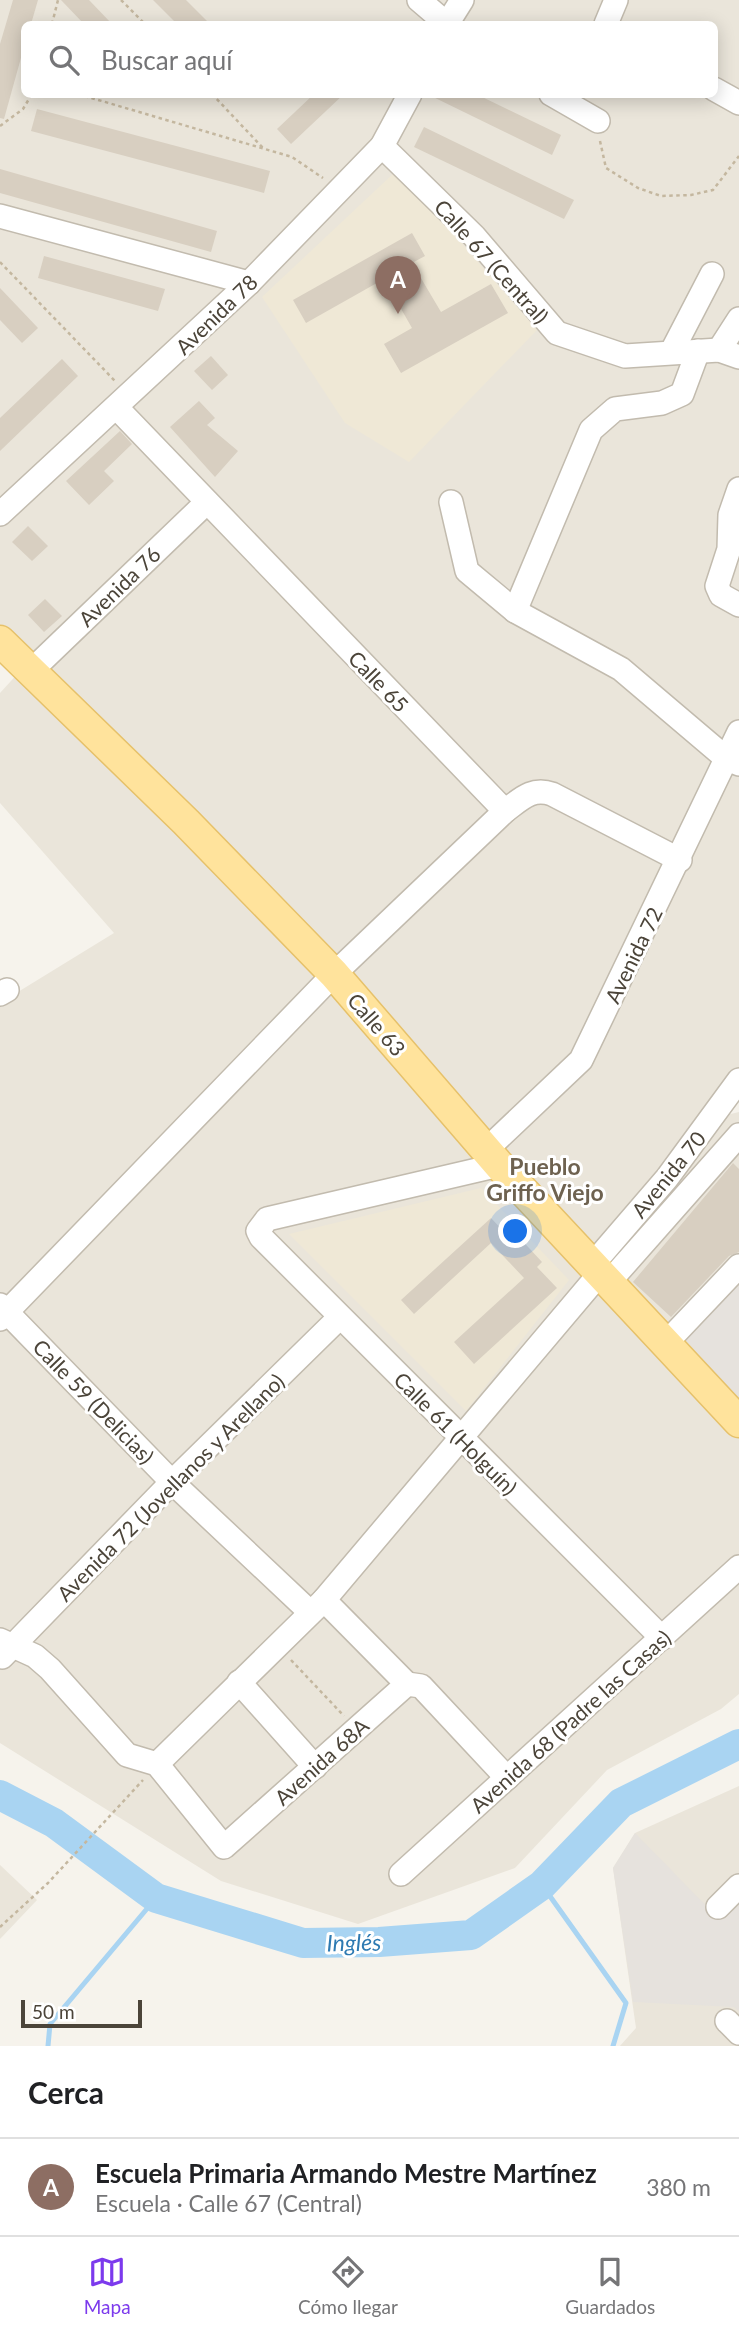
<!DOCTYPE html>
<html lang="es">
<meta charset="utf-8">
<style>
body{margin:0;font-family:Lato,sans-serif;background:#f6f6f6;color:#202124}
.scale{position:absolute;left:21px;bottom:18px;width:121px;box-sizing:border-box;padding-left:7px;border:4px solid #4b4439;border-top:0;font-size:19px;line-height:24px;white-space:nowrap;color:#4b4439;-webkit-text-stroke:5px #fff;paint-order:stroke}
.you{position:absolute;left:516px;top:1232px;width:24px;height:24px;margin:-18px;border:5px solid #fff;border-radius:50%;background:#1a73e8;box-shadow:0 0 0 10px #1a73e833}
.badge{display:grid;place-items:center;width:46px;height:46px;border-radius:50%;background:#7c3aed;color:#fff;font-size:23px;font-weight:700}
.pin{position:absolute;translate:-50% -58px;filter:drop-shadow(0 2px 4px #0008)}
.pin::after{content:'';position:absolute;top:37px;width:24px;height:21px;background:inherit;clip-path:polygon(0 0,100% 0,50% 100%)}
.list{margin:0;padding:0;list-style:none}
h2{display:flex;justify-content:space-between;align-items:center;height:91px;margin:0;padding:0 28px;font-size:30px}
h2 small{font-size:23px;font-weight:400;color:#757577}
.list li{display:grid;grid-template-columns:46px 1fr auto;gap:21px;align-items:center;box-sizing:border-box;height:98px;padding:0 28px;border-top:2px solid #e0e0e0}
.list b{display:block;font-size:26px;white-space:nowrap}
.list p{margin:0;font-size:23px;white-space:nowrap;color:#757577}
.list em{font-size:23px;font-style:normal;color:#757577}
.icon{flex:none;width:38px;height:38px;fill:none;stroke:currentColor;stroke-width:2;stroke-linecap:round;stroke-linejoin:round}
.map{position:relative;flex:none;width:739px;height:2046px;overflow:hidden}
.search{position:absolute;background:#fff;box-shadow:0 4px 18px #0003;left:21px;right:21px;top:21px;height:77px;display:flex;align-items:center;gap:18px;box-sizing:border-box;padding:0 24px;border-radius:10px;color:#757577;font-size:26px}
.sheet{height:189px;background:#fff}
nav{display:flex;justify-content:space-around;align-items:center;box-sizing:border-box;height:98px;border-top:2px solid #e0e0e0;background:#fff;font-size:19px;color:#757577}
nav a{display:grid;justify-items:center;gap:4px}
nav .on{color:#7c3aed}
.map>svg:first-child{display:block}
.residential{fill:#eae5da;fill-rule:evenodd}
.industrial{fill:#e6e2dd}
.education{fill:#efe8d6}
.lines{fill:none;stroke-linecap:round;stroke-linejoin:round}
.stream{stroke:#a9d4f2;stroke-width:5}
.river{stroke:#a9d4f2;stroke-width:30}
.building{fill:#d8cfc1}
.minor-casing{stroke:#c2bbae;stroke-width:26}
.major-casing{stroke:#e6c16a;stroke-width:33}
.path{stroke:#c4b79f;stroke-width:2.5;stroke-dasharray:3.5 3.5;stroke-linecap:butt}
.minor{stroke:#fff;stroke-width:23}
.major{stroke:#ffe39c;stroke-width:30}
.labels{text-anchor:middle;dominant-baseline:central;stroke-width:6;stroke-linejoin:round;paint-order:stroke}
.street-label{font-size:21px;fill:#4b4439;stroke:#fff}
.neighbourhood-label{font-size:23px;font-weight:bold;fill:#6e6250;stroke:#fff}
.water-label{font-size:23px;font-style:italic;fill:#2e7ab2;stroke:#fff}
</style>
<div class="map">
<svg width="739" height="2046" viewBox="0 0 739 2046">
<rect width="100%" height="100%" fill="#f6f3ec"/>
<g class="residential">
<path d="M0 0H739V1075L710 1119 739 1112V1694L721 1709 607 1770 515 1868 358 1924 221 1881 0 1743V1003L114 933 0 803V693L32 658 0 625ZM24 24H714V94H24Z"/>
<path d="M739 1786V2046H620L636 2028 613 1868 635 1833Z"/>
<path d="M0 1865 37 1900 0 1939Z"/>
</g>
<g class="industrial">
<path d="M739 1277V1400L682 1336Z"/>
<path d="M635 1833 720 1920 739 1903V2011L734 2007 633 2002 613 1868Z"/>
</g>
<g class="education">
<path d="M395 172 406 179 537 330 409 462 345 423 262 297Z"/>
<path d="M481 1188 569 1280 466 1411 289 1234Z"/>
</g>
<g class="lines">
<g class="stream">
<path d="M542 1885 626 2003 613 2046"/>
<path d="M48 2046 50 2024 156 1898"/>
</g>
<path class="river" d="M0 1795 54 1823 156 1898 303 1943 379 1942 471 1935 542 1885 621 1803 739 1744"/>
</g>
<g class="building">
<path d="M13 0H38L31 24H24V47L4 119 0 118V44Z"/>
<path d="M61 0H89L112 24H84Z"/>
<path d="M153 0H186L210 24H177Z"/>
<path d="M314 94H344L291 144 277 129Z"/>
<path d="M427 94H476L561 135 552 155Z"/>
<path d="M37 109 270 171 264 193 31 131Z"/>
<path d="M424 127 574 200 564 219 414 147Z"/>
<path d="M0 169 217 231 211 252 0 193Z"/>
<path d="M412 233 425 256 412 263 441 312 491 284 508 313 401 373 384 344 412 328 384 279 306 323 293 300Z"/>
<path d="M44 256 165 289 158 311 38 278Z"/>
<path d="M0 288 38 328 22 343 0 320Z"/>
<path d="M211 356 228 375 212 390 194 371Z"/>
<path d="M62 359 78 376 0 451V418Z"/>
<path d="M199 401 215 418 207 425 238 451 215 477 170 427Z"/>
<path d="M120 431 132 444 104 471 114 481 89 505 66 481Z"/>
<path d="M28 526 48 546 32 561 12 542Z"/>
<path d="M45 599 62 616 44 632 28 615Z"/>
<path d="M733 1163 739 1169V1252L729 1256 671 1317 633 1282Z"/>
<path d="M491 1218 512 1240 517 1235 542 1262 537 1267 557 1288 474 1364 454 1342 524 1278 491 1243 414 1314 401 1300Z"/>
</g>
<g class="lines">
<defs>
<g id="minor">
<path d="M419 0 447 24"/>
<path d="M447 24 462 0"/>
<path d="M606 24 616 0"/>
<path d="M714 89 739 103"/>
<path d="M551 94 598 121"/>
<path d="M382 146 474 236 557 333 625 356 719 350 739 357"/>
<path d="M0 216 249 283"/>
<path d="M719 350 739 319"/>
<path d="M672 351 712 274"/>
<path d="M117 408 505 811"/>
<path d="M739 489 730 515 729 549 717 586 721 595 739 605"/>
<path d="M451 502 467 571 515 611 621 669 727 759 739 764"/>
<path d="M0 514 249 283 382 146 410 94"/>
<path d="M515 611 591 430 615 409 662 403 682 394 698 351"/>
<path d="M31 671 207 502"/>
<path d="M0 994 7 990"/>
<path d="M486 1150 581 1060 739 732"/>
<path d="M499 1165 267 1219 258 1231 261 1237 662 1638"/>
<path d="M593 1264 667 1178 739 1080"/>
<path d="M610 1281 739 1135"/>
<path d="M0 1305 172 1482 310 1612"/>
<path d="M0 1319 334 974 505 811C521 799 532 787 552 794L680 860"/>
<path d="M666 1343 739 1266"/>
<path d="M324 1600 407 1684"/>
<path d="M0 1640 35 1656 50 1669 127 1755 157 1764 224 1847 407 1684"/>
<path d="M2 1657 172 1482 340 1317"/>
<path d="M239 1682 315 1767"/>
<path d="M407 1684 421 1686 507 1778"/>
<path d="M157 1764 324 1600 601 1272"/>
<path d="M401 1874 739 1567"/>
<path d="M718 1907 739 1886"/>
<path d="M727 2021 739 2033"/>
</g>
<path id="major" d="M0 641 186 822 334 974 499 1165 739 1422"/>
</defs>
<use href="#minor" class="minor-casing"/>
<use href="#major" class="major-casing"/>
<g class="path">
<path d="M121 0 145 24"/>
<path d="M52 24 58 0"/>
<path d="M78 94 292 157 323 178"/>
<path d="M212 94 263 148"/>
<path d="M0 126 23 109 32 94"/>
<path d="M600 141 606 168 638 188 661 196 691 195 713 190 739 156"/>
<path d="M0 262 115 381"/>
<path d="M291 1660 344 1716"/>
<path d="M0 1927 48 1883 143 1780"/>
</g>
<use href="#minor" class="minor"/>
<use href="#major" class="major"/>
</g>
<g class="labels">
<g class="street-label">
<text transform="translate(492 261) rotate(48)">Calle 67 (Central)</text>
<text transform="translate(216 314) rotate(-44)">Avenida 78</text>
<text transform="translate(119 586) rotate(-44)">Avenida 76</text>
<text transform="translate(379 681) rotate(46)">Calle 65</text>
<text transform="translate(633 955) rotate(-64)">Avenida 72</text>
<text transform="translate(377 1024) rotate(49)">Calle 63</text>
<text transform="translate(668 1174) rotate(-51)">Avenida 70</text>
<text transform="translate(94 1401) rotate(46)">Calle 59 (Delicias)</text>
<text transform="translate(456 1433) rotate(45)">Calle 61 (Holguín)</text>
<text transform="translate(170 1487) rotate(-45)">Avenida 72 (Jovellanos y Arellano)</text>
<text transform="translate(570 1721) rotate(-42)">Avenida 68 (Padre las Casas)</text>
<text transform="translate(321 1761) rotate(-42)">Avenida 68A</text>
</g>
<g class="neighbourhood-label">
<text x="545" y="1166">Pueblo<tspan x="545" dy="26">Griffo Viejo</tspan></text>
</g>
<g class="water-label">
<text transform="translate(354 1942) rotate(-1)">Inglés</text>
</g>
</g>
</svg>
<div class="scale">50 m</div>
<div class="you"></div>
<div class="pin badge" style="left:398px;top:314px;background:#8d6e63">A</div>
<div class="search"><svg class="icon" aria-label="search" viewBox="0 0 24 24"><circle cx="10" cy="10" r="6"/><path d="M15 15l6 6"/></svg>Buscar aquí</div>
</div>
<section class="sheet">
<h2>Cerca<small></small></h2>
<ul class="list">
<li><span class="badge" style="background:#8d6e63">A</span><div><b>Escuela Primaria Armando Mestre Martínez</b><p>Escuela · Calle 67 (Central)</p></div><em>380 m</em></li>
</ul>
</section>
<nav>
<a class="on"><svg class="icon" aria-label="map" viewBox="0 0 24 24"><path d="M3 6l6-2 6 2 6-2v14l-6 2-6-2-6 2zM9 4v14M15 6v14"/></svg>Mapa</a>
<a><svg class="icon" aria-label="directions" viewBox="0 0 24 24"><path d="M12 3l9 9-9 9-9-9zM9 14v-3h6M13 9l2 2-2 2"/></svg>Cómo llegar</a>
<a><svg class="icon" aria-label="saved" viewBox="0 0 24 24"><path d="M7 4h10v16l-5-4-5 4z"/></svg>Guardados</a>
</nav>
